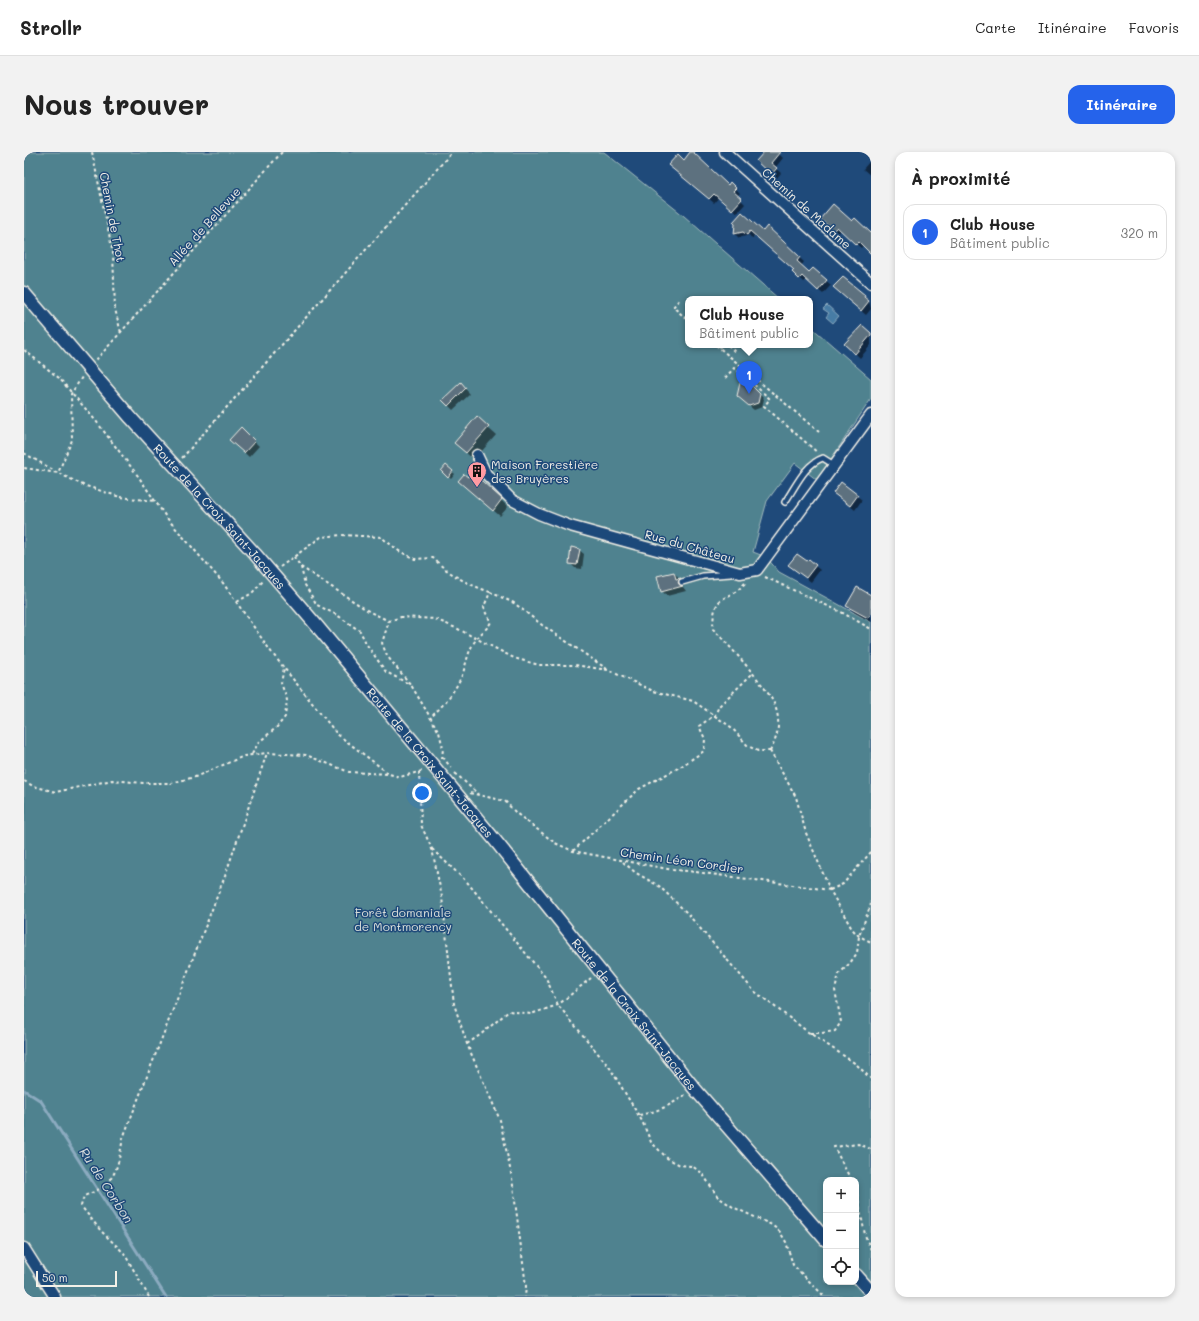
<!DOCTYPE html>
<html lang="fr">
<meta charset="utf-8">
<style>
body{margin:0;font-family:Mali,sans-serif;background:#f2f2f2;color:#222}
.controls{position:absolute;right:12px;bottom:12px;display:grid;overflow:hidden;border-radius:8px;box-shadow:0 2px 6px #0003}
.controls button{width:36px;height:36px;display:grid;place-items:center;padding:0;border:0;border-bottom:1px solid #e0e0e0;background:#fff;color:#222;font:20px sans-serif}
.scale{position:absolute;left:12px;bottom:10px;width:81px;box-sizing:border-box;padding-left:4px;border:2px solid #f4f1e8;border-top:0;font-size:11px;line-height:14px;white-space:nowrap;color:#f4f1e8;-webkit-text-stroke:3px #1f4a7a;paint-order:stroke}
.you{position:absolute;left:398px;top:641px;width:14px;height:14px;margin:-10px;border:3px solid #fff;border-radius:50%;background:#1a73e8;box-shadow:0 0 0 6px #1a73e833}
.badge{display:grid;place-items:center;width:26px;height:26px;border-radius:50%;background:#2563eb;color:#fff;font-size:13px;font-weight:700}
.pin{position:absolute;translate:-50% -33px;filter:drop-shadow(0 1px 2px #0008)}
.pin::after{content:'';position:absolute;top:21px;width:14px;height:12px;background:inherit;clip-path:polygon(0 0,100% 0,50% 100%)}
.popup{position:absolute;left:661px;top:144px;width:128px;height:52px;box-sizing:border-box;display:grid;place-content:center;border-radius:8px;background:#fff;filter:drop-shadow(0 1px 3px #0005);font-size:13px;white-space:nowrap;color:#767676}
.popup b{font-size:15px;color:#222}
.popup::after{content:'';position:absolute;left:50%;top:100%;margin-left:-8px;border:8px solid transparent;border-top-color:#fff}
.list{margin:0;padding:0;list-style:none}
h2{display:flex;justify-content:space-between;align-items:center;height:52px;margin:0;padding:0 16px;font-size:17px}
h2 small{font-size:13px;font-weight:400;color:#767676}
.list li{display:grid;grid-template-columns:26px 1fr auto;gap:12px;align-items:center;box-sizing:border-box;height:56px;margin:0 8px 8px;padding:0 8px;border:1px solid #e0e0e0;border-radius:12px}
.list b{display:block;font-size:15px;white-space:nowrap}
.list p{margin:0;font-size:13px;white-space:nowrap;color:#767676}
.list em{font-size:13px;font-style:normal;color:#767676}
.icon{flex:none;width:22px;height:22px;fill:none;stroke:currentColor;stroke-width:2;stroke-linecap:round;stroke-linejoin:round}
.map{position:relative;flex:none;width:847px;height:1145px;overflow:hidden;border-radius:12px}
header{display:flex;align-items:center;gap:24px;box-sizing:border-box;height:56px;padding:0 20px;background:#fff;border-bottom:1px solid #e0e0e0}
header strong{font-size:19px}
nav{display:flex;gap:22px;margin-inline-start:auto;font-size:14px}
.intro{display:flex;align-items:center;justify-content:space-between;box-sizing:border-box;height:96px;padding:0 24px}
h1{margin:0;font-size:28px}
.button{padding:10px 18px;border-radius:12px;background:#2563eb;color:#fff;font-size:14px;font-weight:700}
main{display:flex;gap:24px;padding:0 24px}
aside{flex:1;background:#fff;border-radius:12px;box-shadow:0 2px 6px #0003}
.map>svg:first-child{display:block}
.green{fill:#4f828f;stroke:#a2babc;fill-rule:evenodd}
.water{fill:#477ca5;stroke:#8cabc0}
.shadow{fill:#0007}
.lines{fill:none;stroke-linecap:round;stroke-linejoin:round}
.stream{stroke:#8cabc0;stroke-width:3}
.building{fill:#5d717f;stroke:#f4f1e8}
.service-casing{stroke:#f4f1e8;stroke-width:8}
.minor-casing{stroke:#f4f1e8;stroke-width:13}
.tertiary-casing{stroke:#f4f1e8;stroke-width:15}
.path{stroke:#f4f1e8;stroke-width:2;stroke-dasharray:3 3;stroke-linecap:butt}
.service{stroke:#1f4a7a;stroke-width:5}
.minor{stroke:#1f4a7a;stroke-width:10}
.tertiary{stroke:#1f4a7a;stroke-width:12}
.labels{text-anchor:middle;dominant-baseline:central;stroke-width:3;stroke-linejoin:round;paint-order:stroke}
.street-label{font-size:12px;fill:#f4f1e8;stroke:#1f4a7a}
.poi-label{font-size:12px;fill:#f4f1e8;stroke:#1f4a7a;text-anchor:start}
.park-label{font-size:12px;fill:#dbe0db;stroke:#1f4a7a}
.water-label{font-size:13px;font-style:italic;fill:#dadfde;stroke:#1f4a7a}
</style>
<header>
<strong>Strollr</strong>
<nav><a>Carte</a><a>Itinéraire</a><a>Favoris</a></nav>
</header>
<div class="intro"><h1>Nous trouver</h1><a class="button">Itinéraire</a></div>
<main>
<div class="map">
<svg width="847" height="1145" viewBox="0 0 847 1145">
<rect width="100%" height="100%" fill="#1f4a7a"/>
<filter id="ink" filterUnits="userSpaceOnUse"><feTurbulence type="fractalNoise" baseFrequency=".025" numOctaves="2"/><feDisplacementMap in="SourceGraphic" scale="8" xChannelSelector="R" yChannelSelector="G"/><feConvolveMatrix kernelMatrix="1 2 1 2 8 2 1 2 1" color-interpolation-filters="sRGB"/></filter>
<g filter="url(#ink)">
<path class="green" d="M0 0H580L660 64 755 147H664V193H786V174L847 227V247L793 328 771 311 743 349 729 400 742 405 755 420 847 470V1145H0ZM802 1028H832V1130H802Z"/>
<path class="water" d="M803 153 815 164 809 171 802 165 805 161 799 157Z"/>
<g class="shadow">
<path d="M741 0H753L759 6 751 16 757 21 752 27 738 14Z"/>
<path d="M660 9 704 34 706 31 716 41 713 44 721 52 713 61 695 45 690 51 650 17Z"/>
<path d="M845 10 847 12V24L839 17Z"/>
<path d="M828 70 847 83V100L840 93 837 96 817 78 814 82 801 71Z"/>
<path d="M712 72 739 80 743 76 780 110 777 114 786 122 789 117 807 133 799 142 783 128 780 130 770 120 772 118 731 83 728 87 725 83 715 86 711 82Z"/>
<path d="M815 140 840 144 845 149 847 157 842 163Z"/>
<path d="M847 182V193L836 206 826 196Z"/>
<path d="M436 231 446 242 429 258 419 248Z"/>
<path d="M732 239 740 247 738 255 730 258 719 249Z"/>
<path d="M464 276 472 283 450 308 439 298Z"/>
<path d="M217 277 235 294 225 305 211 292Z"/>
<path d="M422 315 431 322 427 327 418 319Z"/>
<path d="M449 321 484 355 476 364 435 329 444 327Z"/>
<path d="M817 331 838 348 831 358 810 341Z"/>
<path d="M555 398 560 402 558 417 551 416 546 411Z"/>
<path d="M785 409 796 418 787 430 770 417Z"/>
<path d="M650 421 661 431 659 435 662 439 643 444 638 439Z"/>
<path d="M847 444V470L831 461 823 454Z"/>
</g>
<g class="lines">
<path class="stream" d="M0 938 17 949 142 1145"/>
</g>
<g class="building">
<path d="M666 0H669L704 33 706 30 712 36 709 39 718 47 708 58 690 42 685 47 644 13 654 2 660 8Z"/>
<path d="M740 0H756L747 11 753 16 747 23 732 9Z"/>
<path d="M809 52 828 69 831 66 847 81V102L835 90 832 93 813 75 809 79 796 67Z"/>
<path d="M718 60 739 79 743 74 776 105 773 109 785 120 789 116 803 128 794 139 778 124 775 127 768 120 770 118 726 79 723 83 719 80 710 82 711 72 709 70Z"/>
<path d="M819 125 841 143 840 145 845 149 837 159 809 135Z"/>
<path d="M838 173 847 181V183L831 202 820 192Z"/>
<path d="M722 228 736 242 734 251 725 254 713 244 716 231Z"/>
<path d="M437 230 442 236 424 254 418 248Z"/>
<path d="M453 264 465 275 442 301 430 291Z"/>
<path d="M217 275 231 289 220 301 205 288Z"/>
<path d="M422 313 429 319 424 326 417 319Z"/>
<path d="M448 320 478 347 469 359 434 329 440 322 444 325Z"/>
<path d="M817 330 834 343 826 354 809 341Z"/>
<path d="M547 395 556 397 553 413 545 412Z"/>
<path d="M773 402 783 409 785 407 792 413 782 426 764 413Z"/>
<path d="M650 420 652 427 657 426 654 431 659 434 637 440 633 424Z"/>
<path d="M833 435 847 443V462L844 466 822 454Z"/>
</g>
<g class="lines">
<defs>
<g id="service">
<path d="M761 350C772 334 781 312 799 306L810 313"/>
<path d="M658 430 679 424 707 422"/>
</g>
<g id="minor">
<path d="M701 0 847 131"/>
<path d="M453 303 462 322 488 348 515 362 546 374 716 421 733 418 847 263"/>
<path d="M0 1096 31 1145"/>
</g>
<g id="tertiary">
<path id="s1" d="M0 141 107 266 231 402 293 474 470 687 670 936 802 1088"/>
<path d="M832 1123 847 1140"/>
</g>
</defs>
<use href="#service" class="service-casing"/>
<use href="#minor" class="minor-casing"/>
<use href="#tertiary" class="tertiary-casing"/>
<g class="path">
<path d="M68 0 89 101 91 157 97 181"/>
<path d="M655 148 649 155 664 168"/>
<path d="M692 193 795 280"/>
<path d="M695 193 698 197"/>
<path d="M704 193 711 200"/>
<path d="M0 198 35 226 72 269 114 324 142 365 199 431 248 501 313 582 364 621"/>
<path d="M72 208 258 0"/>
<path d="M726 224 724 227 746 247 740 254 794 301"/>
<path d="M701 226 710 216 724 227"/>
<path d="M0 301 34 321 48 288 47 242 58 225"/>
<path d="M158 306 428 0"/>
<path d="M0 316 34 321 59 333 96 345 131 349"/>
<path d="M270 405 277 415 346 460 365 469"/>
<path d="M256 415 297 385 318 383 357 385 375 399 391 407 409 406C426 423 443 432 466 440 460 458 456 451 467 470 463 478 456 481 451 489 444 499 443 509 439 521 432 538 420 553 406 566"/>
<path d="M277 415 281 433 293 453 313 463 336 479 343 493 362 520 385 532"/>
<path d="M741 425 819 461 847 477"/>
<path d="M721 431C703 452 689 438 689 477 702 490 746 538 751 554 757 569 754 585 746 599"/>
<path d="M466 440 490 451 518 473 583 517"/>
<path d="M213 450 228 441 239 429"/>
<path d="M746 599 772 645 782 681 806 738 828 777 835 784 847 790"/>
<path d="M228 602 235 590 253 575 261 565 263 548 257 531 260 516"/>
<path d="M419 605 427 616"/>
<path d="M418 607 419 596 415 580 387 533 363 504 358 491 365 469 377 465 411 467 434 477 490 506 515 513H551L584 518 629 539 669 549 707 575 724 594 734 599H746"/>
<path d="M395 620 397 673 408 697 418 745 430 852 443 892 476 968 488 1026 502 1134 501 1145"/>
<path d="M431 621 454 642"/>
<path d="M0 629 9 634 32 640 88 628 119 631H147L171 625 220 604 243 601 282 603 325 620 365 622 376 625 398 619"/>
<path d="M446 641 481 649 492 661 531 691 549 699 649 718 664 719 806 738"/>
<path d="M408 697 443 730 522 826 534 853 586 916 618 969 627 990 643 1006 656 1013 668 1014 678 1021 694 1045 709 1055 748 1073 756 1080 762 1090 769 1113 801 1145"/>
<path d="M549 699 615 637 656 615 680 599 681 587 675 574 691 563 695 554 728 522"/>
<path d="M599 710 612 721 635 734 662 760 730 839 784 880 832 912 847 927"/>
<path d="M806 738 819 732 847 700"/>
<path d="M786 881H798L811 879 817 870 811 838 815 822 826 811 833 801 835 784 847 752"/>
<path d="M443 892 456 883 485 859 507 862 534 853 567 826"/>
<path d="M615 963C633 960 647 953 661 943"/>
<path d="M827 1028 810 995 834 992 847 997"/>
<path d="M832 1037 841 1083 847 1098"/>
<path d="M125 1145 100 1101 77 1079 57 1054 60 1044C93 1032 93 1017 99 986L201 724 243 601"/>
</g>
<use href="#service" class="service"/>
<use href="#minor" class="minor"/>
<use href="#tertiary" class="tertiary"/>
</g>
</g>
<defs>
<symbol id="building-pin" viewBox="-11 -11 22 30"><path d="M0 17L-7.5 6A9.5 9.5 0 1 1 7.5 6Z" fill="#ff9aa2" stroke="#1f4a7a"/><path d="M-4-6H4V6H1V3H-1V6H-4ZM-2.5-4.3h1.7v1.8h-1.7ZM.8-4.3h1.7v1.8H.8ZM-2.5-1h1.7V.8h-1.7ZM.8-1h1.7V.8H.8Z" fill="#111"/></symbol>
</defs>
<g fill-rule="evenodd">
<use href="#building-pin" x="442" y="308" width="22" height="30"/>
</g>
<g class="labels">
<g class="street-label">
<text transform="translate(783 56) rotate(42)">Chemin de Madame</text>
<text transform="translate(89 65) rotate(79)">Chemin de Thot</text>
<text transform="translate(180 74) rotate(-48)">Allée de Bellevue</text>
<text stroke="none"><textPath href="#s1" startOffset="297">Route de la Croix Saint-Jacques</textPath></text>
<text transform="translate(666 394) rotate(16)">Rue du Château</text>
<text stroke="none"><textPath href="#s1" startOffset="621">Route de la Croix Saint-Jacques</textPath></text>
<text transform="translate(658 708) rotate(8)">Chemin Léon Cordier</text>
<text stroke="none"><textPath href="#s1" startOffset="945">Route de la Croix Saint-Jacques</textPath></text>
</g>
<g class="poi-label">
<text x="467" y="312">Maison Forestière<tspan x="467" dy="14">des Bruyères</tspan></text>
</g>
<g class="park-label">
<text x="379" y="760">Forêt domaniale<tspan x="379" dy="14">de Montmorency</tspan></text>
</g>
<g class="water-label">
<text transform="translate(83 1033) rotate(57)">Ru de Corbon</text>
</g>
</g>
</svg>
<div class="controls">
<button>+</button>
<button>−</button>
<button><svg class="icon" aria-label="locate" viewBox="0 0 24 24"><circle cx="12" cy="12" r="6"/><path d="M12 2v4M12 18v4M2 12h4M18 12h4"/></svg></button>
</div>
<div class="scale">50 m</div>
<div class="you"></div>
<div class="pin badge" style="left:725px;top:242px">1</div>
<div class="popup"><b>Club House</b>Bâtiment public</div>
</div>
<aside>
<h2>À proximité<small></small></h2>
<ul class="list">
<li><span class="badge">1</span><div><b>Club House</b><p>Bâtiment public</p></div><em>320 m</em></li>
</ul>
</aside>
</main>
